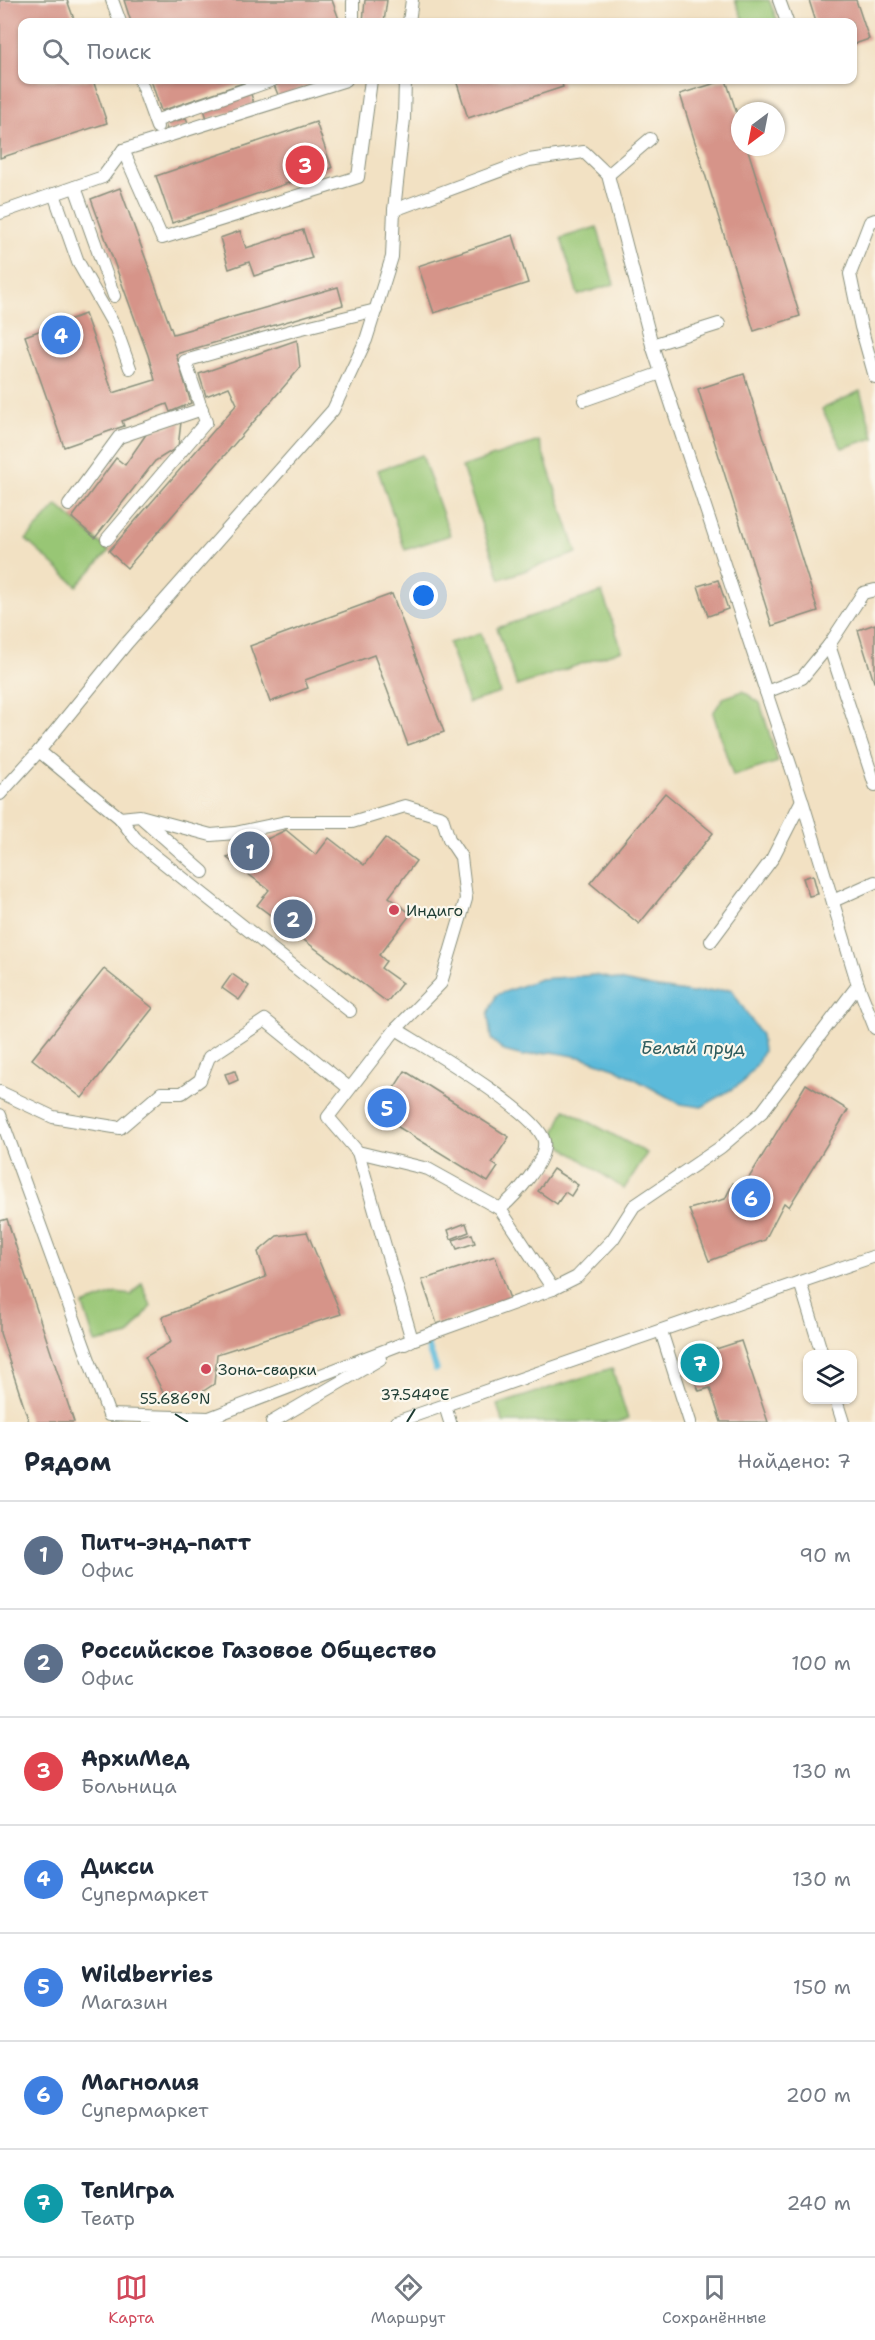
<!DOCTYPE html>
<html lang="ru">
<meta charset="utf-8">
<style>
body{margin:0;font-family:"Shantell Sans",sans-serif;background:#f2f2f3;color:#1f2937}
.controls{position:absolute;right:18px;bottom:18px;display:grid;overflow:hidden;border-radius:12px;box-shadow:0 2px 4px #0004}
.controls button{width:54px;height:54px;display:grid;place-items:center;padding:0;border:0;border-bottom:2px solid #e0e1e3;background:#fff;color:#1f2937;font:30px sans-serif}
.compass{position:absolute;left:731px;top:102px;width:54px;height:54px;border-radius:50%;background:#fff;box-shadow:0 2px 4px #0004;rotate:212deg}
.you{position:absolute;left:424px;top:596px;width:21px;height:21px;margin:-15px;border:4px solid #fff;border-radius:50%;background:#1a73e8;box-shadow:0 0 0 9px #1a73e833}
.badge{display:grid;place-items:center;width:39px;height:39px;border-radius:50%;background:#d1495b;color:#fff;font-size:20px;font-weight:700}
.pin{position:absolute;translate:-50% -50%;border:3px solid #fff;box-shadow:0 2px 6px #0006}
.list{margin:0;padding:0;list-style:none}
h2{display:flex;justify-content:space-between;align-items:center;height:78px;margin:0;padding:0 24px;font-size:26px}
h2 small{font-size:20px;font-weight:400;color:#747a83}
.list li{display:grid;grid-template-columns:39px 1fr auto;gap:18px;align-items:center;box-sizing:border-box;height:108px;padding:0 24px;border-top:2px solid #e0e1e3}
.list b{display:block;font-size:22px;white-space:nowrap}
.list p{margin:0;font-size:20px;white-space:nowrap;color:#747a83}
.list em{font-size:20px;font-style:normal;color:#747a83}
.icon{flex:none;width:33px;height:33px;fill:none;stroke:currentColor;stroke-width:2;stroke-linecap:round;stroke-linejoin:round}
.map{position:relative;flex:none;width:875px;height:1422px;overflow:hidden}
.search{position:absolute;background:#fff;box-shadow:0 2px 4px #0004;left:18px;right:18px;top:18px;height:66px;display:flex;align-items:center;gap:15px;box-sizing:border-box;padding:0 21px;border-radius:12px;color:#747a83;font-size:22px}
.sheet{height:834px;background:#fff}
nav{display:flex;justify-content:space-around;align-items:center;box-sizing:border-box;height:84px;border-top:2px solid #e0e1e3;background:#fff;font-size:16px;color:#747a83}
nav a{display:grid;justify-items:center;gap:3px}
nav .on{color:#d1495b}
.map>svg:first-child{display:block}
.green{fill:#98c675;stroke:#5c8254;stroke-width:1.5}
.water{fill:#5bbada;stroke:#3d7c87;stroke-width:1.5}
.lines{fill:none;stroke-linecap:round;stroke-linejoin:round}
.stream{stroke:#5bbada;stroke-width:7}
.building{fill:#d69489}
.lane-casing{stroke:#888f7c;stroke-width:14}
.lane{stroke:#fff;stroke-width:12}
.ticks{fill:none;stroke:#1f3d34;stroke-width:2}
.poi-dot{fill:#d1495b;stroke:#fbf7ec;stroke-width:2}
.labels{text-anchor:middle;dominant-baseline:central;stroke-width:4.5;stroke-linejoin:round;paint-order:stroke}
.poi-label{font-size:16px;fill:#1f3d34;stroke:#fbf7ec;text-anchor:start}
.water-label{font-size:18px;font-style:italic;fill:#2e5c5e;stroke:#fbf7ec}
.ticks-label{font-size:15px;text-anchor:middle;fill:#1f3d34;stroke:#fbf7ec;stroke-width:4.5;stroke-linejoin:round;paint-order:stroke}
</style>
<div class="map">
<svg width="875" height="1422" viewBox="0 0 875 1422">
<rect width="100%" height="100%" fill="#fbf7ec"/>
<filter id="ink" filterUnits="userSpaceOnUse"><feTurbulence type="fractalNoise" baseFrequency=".0167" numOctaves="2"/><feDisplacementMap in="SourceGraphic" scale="12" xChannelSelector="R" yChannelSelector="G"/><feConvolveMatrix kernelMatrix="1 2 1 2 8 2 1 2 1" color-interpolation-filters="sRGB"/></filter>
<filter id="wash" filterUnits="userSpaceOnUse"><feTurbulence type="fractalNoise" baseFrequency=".008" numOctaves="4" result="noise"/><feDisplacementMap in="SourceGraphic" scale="24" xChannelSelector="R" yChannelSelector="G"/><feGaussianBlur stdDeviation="1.35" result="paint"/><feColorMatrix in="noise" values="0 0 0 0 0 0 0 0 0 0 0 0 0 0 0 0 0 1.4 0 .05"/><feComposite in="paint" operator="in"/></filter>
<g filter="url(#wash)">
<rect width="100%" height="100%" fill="#f2e1c3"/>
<g class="green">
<path d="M735 0H769L778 22H744Z"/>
<path d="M597 227 614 284 578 295 561 238Z"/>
<path d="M860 391 874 438 842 448 822 409Z"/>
<path d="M539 441 577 553 500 579 462 467Z"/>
<path d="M422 455 450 535 405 550 378 470Z"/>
<path d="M57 505 109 551 77 586 26 540Z"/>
<path d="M602 592 622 650 517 686 497 628Z"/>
<path d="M481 633 500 693 468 703 449 643Z"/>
<path d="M743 691 760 703 778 762 733 776 713 713 723 698Z"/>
<path d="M565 1109 647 1153 624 1189 563 1147 555 1133Z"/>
<path d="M142 1283 151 1306 129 1335 95 1343 83 1305 116 1293 131 1295Z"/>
<path d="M612 1368 628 1419 617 1422H503L497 1405Z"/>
</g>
<path class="water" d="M594 975 652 987 692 993 731 989 761 1035 763 1051 757 1064 742 1083 702 1107 680 1104 617 1069 585 1058 552 1052 523 1056 504 1051 491 1039 488 1014 496 995 540 979Z"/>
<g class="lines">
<path class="stream" d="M427 1344 436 1369"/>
</g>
<g id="blocks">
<g class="building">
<path d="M0 0H67L75 22H22V80H93L107 123 0 158Z"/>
<path d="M124 0H332L340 22H131Z"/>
<path d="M365 0H387L384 22H363Z"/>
<path d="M809 0H856L869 39 852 45V22H816Z"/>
<path d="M151 80H252L161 111Z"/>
<path d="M289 80H317L318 82 279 97 274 85Z"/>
<path d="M456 80H561L563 87 468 118Z"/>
<path d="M726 80 740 123V147H747L800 316 754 331 680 94Z"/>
<path d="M251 94 254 104 207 119 204 109Z"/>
<path d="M186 118 189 125 168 132 165 124Z"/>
<path d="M316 122 332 168 172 223 156 176Z"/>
<path d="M120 188 173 334 338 287 343 305 176 354 191 403 170 412 167 404 122 421 124 426 64 447 25 336 85 314 113 393 155 380 148 355 91 199Z"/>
<path d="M303 230 312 258 254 276 249 262 229 269 220 238 240 231 246 248Z"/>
<path d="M513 235 528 283 434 313 418 266Z"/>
<path d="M297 340 300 368 127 568 109 551 237 404 229 387 206 396 199 374Z"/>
<path d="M744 374 818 611 772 626 698 389Z"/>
<path d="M181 422 178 447 155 461 95 538 72 518 116 458 125 465 147 433Z"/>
<path d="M718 580 728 609 708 616 698 586Z"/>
<path d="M392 594 444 732 408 745 374 655 305 680 308 688 270 702 250 646Z"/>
<path d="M875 624V682H874L858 630Z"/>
<path d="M665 793 713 833 639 924 590 883Z"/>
<path d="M286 830 316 855 329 838 364 865 385 838 416 861 389 897 411 914 379 955 386 961 381 968 402 983 387 1002 257 905 269 890 227 858Z"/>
<path d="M813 875 818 894 809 896 803 878Z"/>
<path d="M104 969 153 1008 82 1098 32 1059Z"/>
<path d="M232 974 249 986 239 1000 222 988Z"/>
<path d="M235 1071 238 1080 229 1084 225 1074Z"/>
<path d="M405 1071 509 1137 492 1163 498 1167 488 1182 372 1111 383 1093 389 1096Z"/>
<path d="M806 1084 848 1110 789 1207 784 1203 765 1240 709 1261 689 1209 725 1199 733 1183 746 1191 750 1183 747 1181Z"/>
<path d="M553 1169 578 1185 571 1196 565 1192 557 1204 538 1191Z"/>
<path d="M7 1219 17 1250 74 1422H29L0 1333V1221Z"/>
<path d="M466 1223 469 1232 451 1239 448 1230Z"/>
<path d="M307 1232 341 1314 217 1354 214 1384 190 1400 164 1394 145 1357 171 1342 162 1317 266 1277 258 1252 277 1236Z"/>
<path d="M472 1234 475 1243 457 1249 453 1240Z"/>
<path d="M495 1256 510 1299 437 1324 422 1280Z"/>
<path d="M741 1341 768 1422H721L710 1388 699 1391 696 1383 688 1358Z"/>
</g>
</g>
</g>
<g filter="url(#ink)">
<use href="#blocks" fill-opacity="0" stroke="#888f7c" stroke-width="1.5"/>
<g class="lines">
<defs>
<g id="lane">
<path d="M112 0 120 22"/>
<path d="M779 0 787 22"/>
<path d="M353 22V0"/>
<path d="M409 22 412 0"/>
<path d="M140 80 157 127"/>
<path d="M155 121 273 80"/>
<path d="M123 150 162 238 358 177 371 80"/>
<path d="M608 175 650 139"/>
<path d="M75 187 114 296"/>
<path d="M54 194 78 262 116 329 130 368"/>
<path d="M394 210 529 160 584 152 608 175 652 345 766 692"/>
<path d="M0 213 103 177 123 150 346 80"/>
<path d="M875 220 870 222 850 274 861 327 875 377"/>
<path d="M652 345 719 324"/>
<path d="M584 400 661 373"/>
<path d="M69 505 119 437 202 409"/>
<path d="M107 539 206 422 185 361 294 330 376 310"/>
<path d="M829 645 875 785"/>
<path d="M39 751 120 818 140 816 211 835 235 833 286 822H352L405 806 442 817 449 839 461 857 466 899 441 983 396 1029C423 1046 539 1113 544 1141 547 1162 515 1196 500 1209L553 1289"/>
<path d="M0 794 39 751 127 643 333 410 366 340 392 257 394 210 404 119 405 80"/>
<path d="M120 818 135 838 150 852 350 1011"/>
<path d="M143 819 203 872"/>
<path d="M833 901 875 882"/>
<path d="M711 941 772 859 802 800"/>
<path d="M858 985 875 1028"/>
<path d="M396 1029 328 1117 358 1152 428 1169 500 1209"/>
<path d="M0 1092 53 1117 120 1128 161 1093H182L200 1080 209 1057 265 1020 349 1088"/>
<path d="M0 1115 109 1415 209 1418 412 1340 553 1289 577 1277 613 1239 634 1206 721 1147 762 1112 858 985 802 800 766 692 802 678 829 645 863 593 875 590"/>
<path d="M358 1152 412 1340 405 1344"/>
<path d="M800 1282 822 1354"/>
<path d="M661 1331 690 1422"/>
<path d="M836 1400 843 1422"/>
<path d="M445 1406 450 1422"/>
<path d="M272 1422 380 1359"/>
<path d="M396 1422 875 1256"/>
</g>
</defs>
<use href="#lane" class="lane-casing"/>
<use href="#lane" class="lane"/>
</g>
</g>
<path class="ticks" d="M175 1414 188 1422M407 1422 415 1409"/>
<g class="poi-dot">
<circle cx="394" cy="910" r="6"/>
<circle cx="206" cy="1369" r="6"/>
</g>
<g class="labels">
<g class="poi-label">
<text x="406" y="910">Индиго</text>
<text x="218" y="1369">Зона-сварки</text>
</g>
<g class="water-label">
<text x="693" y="1048">Белый пруд</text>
</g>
</g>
<g class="ticks-label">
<text x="415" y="1400">37.544°E</text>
<text x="175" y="1404">55.686°N</text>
</g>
</svg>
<div class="controls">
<button><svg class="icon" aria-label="layers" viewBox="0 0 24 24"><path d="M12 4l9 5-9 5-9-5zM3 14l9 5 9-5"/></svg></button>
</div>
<svg class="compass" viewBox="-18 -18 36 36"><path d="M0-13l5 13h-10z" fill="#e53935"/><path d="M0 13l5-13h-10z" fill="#747a83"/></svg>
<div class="you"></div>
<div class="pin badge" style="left:250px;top:851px;background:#5c6f8a">1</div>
<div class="pin badge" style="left:293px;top:919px;background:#5c6f8a">2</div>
<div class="pin badge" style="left:305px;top:165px;background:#e0444e">3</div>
<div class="pin badge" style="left:61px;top:335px;background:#3f7fe0">4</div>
<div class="pin badge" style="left:387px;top:1108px;background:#3f7fe0">5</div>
<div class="pin badge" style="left:751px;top:1198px;background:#3f7fe0">6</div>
<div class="pin badge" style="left:700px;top:1363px;background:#0f9aa8">7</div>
<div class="search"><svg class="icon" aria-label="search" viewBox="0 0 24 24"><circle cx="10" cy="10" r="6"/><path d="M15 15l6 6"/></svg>Поиск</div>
</div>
<section class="sheet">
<h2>Рядом<small>Найдено: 7</small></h2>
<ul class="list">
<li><span class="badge" style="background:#5c6f8a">1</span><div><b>Питч-энд-патт</b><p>Офис</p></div><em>90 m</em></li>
<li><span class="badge" style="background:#5c6f8a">2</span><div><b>Российское Газовое Общество</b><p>Офис</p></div><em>100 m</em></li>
<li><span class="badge" style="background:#e0444e">3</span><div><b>АрхиМед</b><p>Больница</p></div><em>130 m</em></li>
<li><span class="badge" style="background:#3f7fe0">4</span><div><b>Дикси</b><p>Супермаркет</p></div><em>130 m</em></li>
<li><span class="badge" style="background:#3f7fe0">5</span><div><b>Wildberries</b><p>Магазин</p></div><em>150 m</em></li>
<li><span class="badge" style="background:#3f7fe0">6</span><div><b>Магнолия</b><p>Супермаркет</p></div><em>200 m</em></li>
<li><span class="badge" style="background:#0f9aa8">7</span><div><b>ТепИгра</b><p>Театр</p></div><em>240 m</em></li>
</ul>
</section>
<nav>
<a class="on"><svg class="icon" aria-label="map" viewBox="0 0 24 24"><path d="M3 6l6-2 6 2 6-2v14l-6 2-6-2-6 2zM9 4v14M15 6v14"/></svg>Карта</a>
<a><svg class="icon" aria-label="directions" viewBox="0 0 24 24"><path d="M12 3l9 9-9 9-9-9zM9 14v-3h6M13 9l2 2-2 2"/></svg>Маршрут</a>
<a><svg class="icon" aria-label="saved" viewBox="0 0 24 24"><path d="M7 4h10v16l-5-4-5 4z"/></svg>Сохранённые</a>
</nav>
